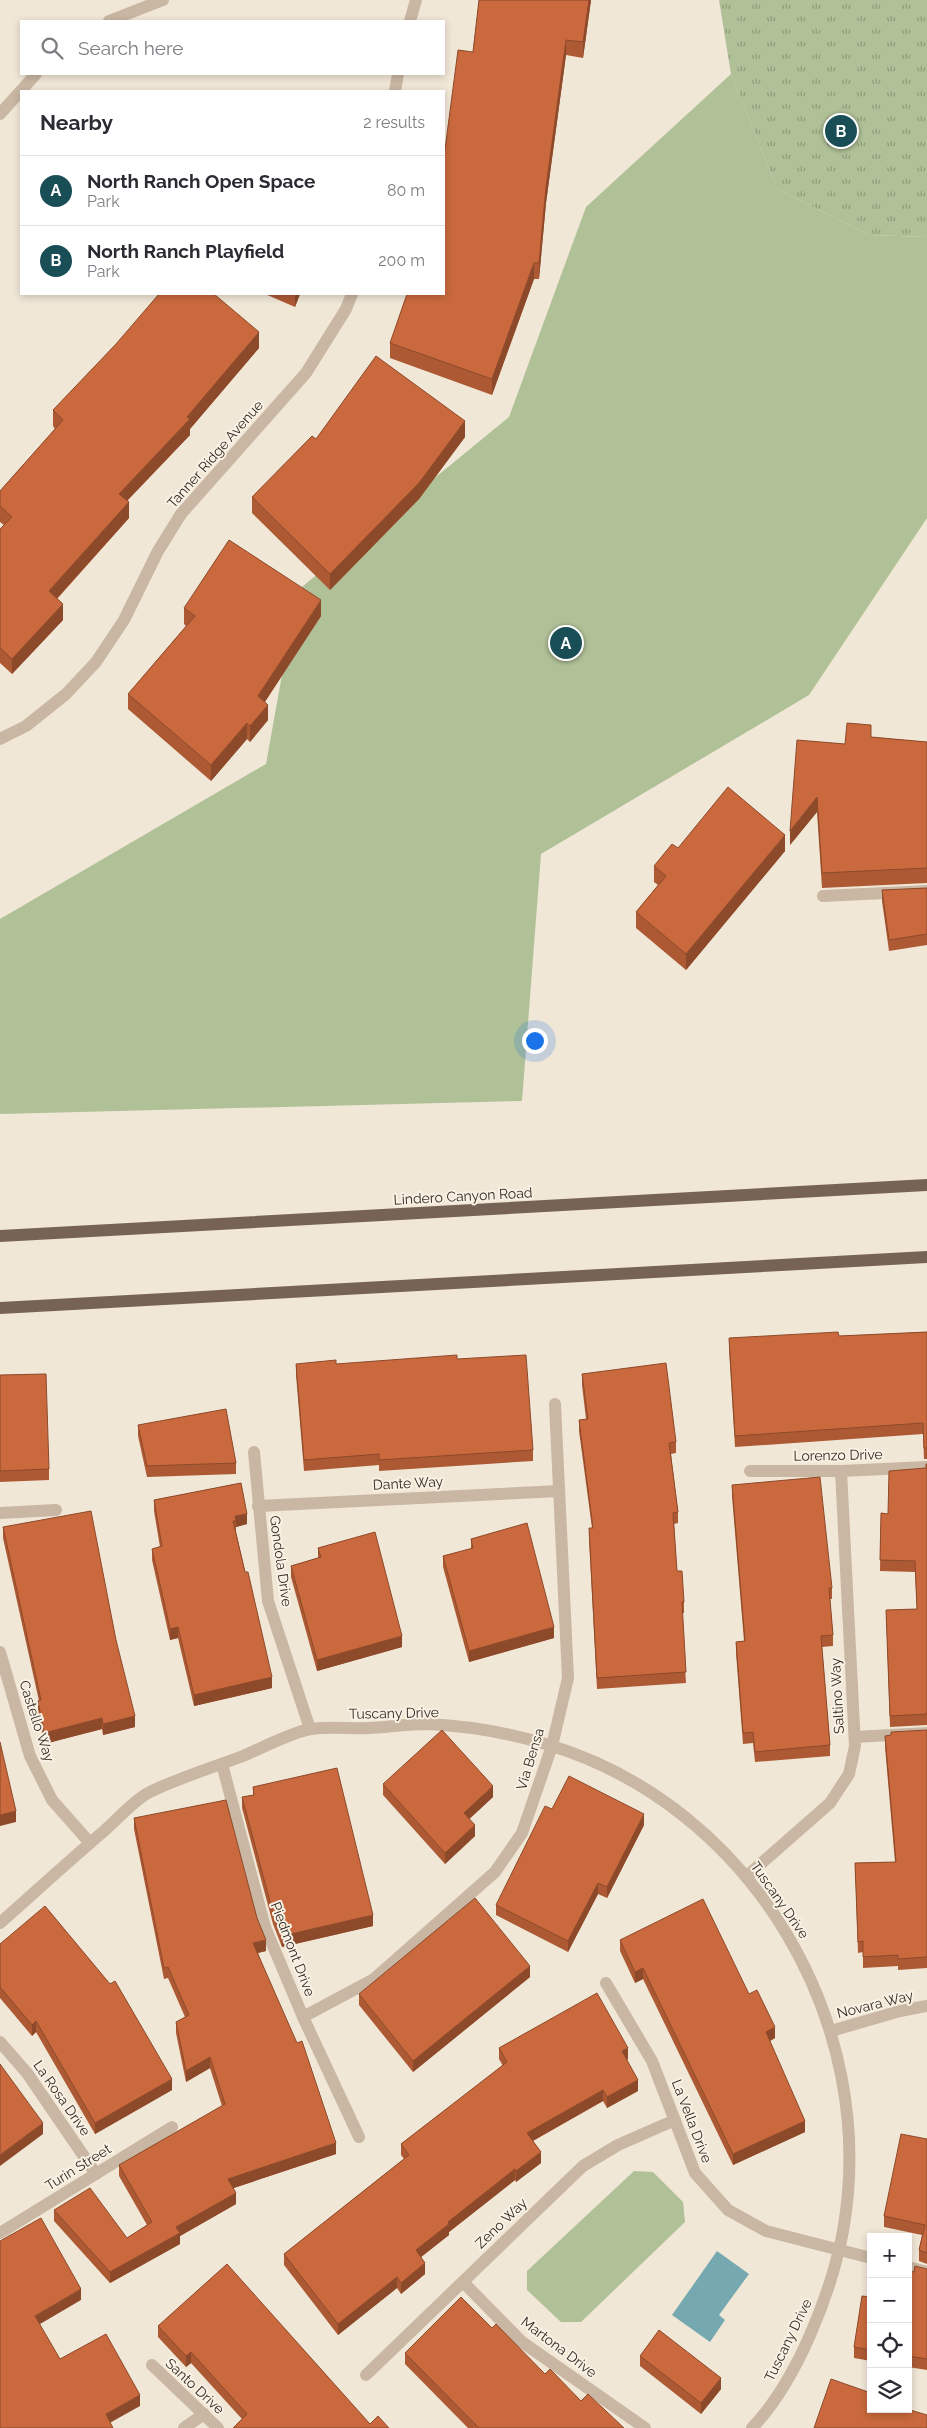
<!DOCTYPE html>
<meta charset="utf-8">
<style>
body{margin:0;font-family:Raleway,sans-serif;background:#f2f2f3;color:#2b2b33}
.controls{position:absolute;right:15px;bottom:15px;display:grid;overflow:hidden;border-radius:0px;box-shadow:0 2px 8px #0003}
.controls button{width:45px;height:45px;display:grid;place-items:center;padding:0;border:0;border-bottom:1px solid #e1e1e2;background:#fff;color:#2b2b33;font:25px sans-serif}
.you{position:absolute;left:534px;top:1040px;width:18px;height:18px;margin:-12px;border:4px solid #fff;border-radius:50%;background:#1a73e8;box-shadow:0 0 0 8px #1a73e833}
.badge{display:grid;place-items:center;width:32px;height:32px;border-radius:50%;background:#1a4e56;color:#fff;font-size:16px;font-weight:700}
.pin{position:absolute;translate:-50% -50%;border:2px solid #fff;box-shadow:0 1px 5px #0006}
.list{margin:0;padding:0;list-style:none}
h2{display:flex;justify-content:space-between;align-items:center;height:65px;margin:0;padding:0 20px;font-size:21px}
h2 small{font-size:16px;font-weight:400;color:#7c7c81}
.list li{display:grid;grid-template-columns:32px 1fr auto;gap:15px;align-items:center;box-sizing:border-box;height:70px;padding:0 20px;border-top:1px solid #e1e1e2}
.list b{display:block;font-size:19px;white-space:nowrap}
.list p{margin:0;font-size:16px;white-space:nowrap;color:#7c7c81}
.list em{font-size:16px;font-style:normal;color:#7c7c81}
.icon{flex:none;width:28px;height:28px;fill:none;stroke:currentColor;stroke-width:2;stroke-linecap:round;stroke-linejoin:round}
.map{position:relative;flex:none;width:927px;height:2428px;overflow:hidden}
.search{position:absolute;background:#fff;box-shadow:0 2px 8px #0003;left:20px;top:20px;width:425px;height:55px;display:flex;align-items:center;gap:12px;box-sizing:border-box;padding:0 18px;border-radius:0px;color:#7c7c81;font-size:19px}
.panel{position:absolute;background:#fff;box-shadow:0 2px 8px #0003;left:20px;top:90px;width:425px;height:205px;border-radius:0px}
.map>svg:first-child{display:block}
.green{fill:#b0c097}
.park{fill:url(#park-tufts)}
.water{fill:#76a9af}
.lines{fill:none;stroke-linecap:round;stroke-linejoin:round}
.minor{stroke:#c9b7a3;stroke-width:12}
.major{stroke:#776356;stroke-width:12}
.wall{fill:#ad5a34}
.shaded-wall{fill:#8d4a2b}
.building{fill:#c9693d;stroke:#8d4a2b}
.labels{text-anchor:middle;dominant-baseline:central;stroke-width:4;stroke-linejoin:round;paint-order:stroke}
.street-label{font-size:14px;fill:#342b25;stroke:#f9f1e3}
</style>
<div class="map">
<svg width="927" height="2428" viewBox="0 0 927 2428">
<defs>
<pattern id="park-tufts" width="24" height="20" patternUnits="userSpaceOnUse" patternTransform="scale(1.25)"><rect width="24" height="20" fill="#b0c097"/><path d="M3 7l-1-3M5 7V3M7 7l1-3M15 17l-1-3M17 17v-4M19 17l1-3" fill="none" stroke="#909c7b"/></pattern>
</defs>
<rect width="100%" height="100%" fill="#f1e7d7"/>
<g class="green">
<path d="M731 74 777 189 869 235 927 237V518L809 695 541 854 522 1101 0 1114V919L266 764 297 591 509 417 586 207Z"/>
<path d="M634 2171 653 2172 683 2202 685 2222 581 2322H561L527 2290V2271Z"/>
</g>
<path class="park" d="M719 0H927V237L869 235 777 189 731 74Z"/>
<path class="water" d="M717 2251 749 2274 719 2315 725 2320 710 2342 672 2315Z"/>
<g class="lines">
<g class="minor">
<path d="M109 21 163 0"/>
<path d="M410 21 416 0"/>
<path d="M395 91 398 74"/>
<path d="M0 114 36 74"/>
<path d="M0 739 26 726 66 694 96 662 124 620 158 551 181 514 306 373 346 309 352 294"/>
<path d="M823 896 927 891"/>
<path d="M254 1452 268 1601 310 1729"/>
<path d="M750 1471H841L927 1467"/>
<path d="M258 1506 559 1491"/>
<path d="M0 1513 56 1510"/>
<path d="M0 1652 30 1756 52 1800 90 1843"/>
<path d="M855 1737 927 1733"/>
<path d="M222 1764 265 1927 303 2017 359 2137"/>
<path d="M747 1876 830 1803 849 1774 855 1746 841 1471"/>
<path d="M0 1923C35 1892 69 1861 104 1831 118 1819 132 1802 148 1793 175 1779 214 1767 243 1756 262 1748 292 1732 311 1729 330 1726 350 1729 369 1728 388 1727 408 1724 428 1724 469 1726 510 1733 549 1745 753 1807 880 2024 843 2231 831 2294 797 2381 752 2428"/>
<path d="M606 1983 652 2061 695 2173 728 2210 766 2231 871 2258"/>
<path d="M303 2017 374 1979 495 1872 522 1833 552 1746 568 1678 555 1404"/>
<path d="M831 2031 900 2011 927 2006"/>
<path d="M0 2042 27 2073 96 2174"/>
<path d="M0 2233 172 2127"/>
<path d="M908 2267 927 2272"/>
<path d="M463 2282 522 2342 645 2428"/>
<path d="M152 2365 218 2428"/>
<path d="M366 2375 583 2166 618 2145 675 2120"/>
<path d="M184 2428 204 2414"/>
</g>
<g class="major">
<path d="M0 1236 927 1185"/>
<path d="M0 1308 927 1257"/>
</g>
</g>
<g class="wall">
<path d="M479 0H591L583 58 566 55 546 203 539 279H534L492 395 390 358V343L444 294Z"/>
<path d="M265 294H300L295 307Z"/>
<path d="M259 348 190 429V435L127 501 129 518 57 599 63 620 12 674 0 663V529L4 525 0 522V491L55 429 53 426V410Z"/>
<path d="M465 437 419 499 330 590 252 513V497L316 439Z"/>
<path d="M184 608 321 616 265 702 268 720 250 742 247 739 211 781 128 709V694L186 626 184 624Z"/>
<path d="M871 737 927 742V883L822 888 817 812 790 845 845 744Z"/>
<path d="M678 848 785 851 686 970 636 928V912L658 885 654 882V866Z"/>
<path d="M927 888V945L889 951 882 901V890Z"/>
<path d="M927 1332V1459H924L923 1434 735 1447 729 1349V1338L839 1336Z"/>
<path d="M457 1359 533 1450V1461L379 1471V1465L304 1471 296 1375V1364H336Z"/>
<path d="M582 1374 676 1442V1453L671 1454 678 1512V1523L674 1524 677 1571 684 1602V1613H682L686 1683 597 1689 589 1539V1528H592L579 1431V1420L586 1419 582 1385Z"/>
<path d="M0 1375 49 1469V1480L0 1482Z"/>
<path d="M138 1425 236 1463V1474L147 1477 138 1436Z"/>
<path d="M927 1464V1725L890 1727 886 1610 917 1609 915 1572 880 1571 881 1513 888 1514 926 1468Z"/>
<path d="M241 1483 247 1524 236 1527V1532L272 1688 194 1706 178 1638 170 1640 152 1560V1549L160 1547 154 1511V1500Z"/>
<path d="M732 1485 832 1588V1599H830L833 1635V1646L822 1647 830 1745V1756L755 1762 753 1743 743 1744 736 1653V1642L744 1641 732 1496Z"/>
<path d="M3 1527 116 1640 135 1727 103 1735 102 1729 44 1744 38 1712V1701H39L3 1538Z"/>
<path d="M471 1539 554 1638 469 1662 443 1567V1556L471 1549Z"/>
<path d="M318 1548 402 1647 317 1671 291 1577V1566L318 1558Z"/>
<path d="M927 1730V1968L898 1970V1966L863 1968V1952L858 1953 855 1863 895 1862 885 1747V1736Z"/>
<path d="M383 1784 493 1797 469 1819 475 1836 445 1864 383 1795Z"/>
<path d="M253 1787 373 1926 282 1947 273 1924 242 1808V1797L253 1795Z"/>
<path d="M552 1809 644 1825 607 1898 598 1894 568 1952 496 1915V1905Z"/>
<path d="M134 1818 266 1951 258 1953 336 2154 233 2188 236 2204 180 2236V2244L110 2283 54 2221V2210L127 2238 147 2225 119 2176V2165L222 2106 210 2068 186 2082 176 2033V2022L185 2017 168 1978 164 1979 134 1829Z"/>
<path d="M620 1940 749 1994 775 2038 770 2041 805 2132 733 2165 643 1979 635 1983 620 1951Z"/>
<path d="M0 1944 172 2090 95 2134 36 2032 32 2036 0 1998Z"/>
<path d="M530 1977 413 2072 359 2005V1994Z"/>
<path d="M499 2048 628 2059 627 2060 638 2091 607 2108 603 2101 533 2141 541 2163 516 2182 515 2180 449 2232V2235L421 2257 425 2274 401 2294 397 2288 338 2335 284 2265V2254L404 2159 401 2155V2144L503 2066 499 2059Z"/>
<path d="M927 2139V2264L919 2261V2250L922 2235 884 2227V2216Z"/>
<path d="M927 2269V2370L908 2367V2271L914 2272Z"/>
<path d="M871 2297V2361L854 2358V2347Z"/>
<path d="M158 2326 370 2424 389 2428 242 2419 191 2363 186 2367 158 2337Z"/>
<path d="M492 2328 545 2374 581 2401 624 2428H468L405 2364V2353Z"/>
<path d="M640 2356 721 2389 701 2414 640 2366Z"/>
</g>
<g class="shaded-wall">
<path d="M589 0H591L583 58V42Z"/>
<path d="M566 40V55L546 203 539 279V263L546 187Z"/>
<path d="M534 263V279L492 395V379Z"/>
<path d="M295 294H300L295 307Z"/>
<path d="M259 332V348L190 429V435L119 509V494L187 417Z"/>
<path d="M465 421V437L419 499 330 590V574Z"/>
<path d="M129 502V518L49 607V591Z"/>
<path d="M321 600V616L258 712V696Z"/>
<path d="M63 604V620L12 674V659Z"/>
<path d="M268 705V720L250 742V726Z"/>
<path d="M247 723V739L211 781V765Z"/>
<path d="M817 797V812L790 845V831Z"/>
<path d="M785 835V851L686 970V954Z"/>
<path d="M247 1514V1524L236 1527 235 1516Z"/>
<path d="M178 1627V1638L170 1640V1629Z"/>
<path d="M554 1627V1638L469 1662V1651Z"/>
<path d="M402 1636V1647L317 1671V1660Z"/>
<path d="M272 1677V1688L194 1706V1695Z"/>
<path d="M135 1716V1727L103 1735V1724Z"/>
<path d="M102 1718V1729L44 1744V1733Z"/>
<path d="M493 1786V1797L464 1824V1813Z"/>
<path d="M16 1811V1822L0 1826V1815Z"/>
<path d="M644 1814V1825L607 1898V1887Z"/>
<path d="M475 1825V1836L445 1864V1853Z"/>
<path d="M598 1883V1894L568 1952V1941Z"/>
<path d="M373 1915V1926L282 1947V1936Z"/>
<path d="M266 1940V1951L253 1954V1943Z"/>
<path d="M530 1966V1977L413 2072V2061Z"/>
<path d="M643 1968V1979L635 1983V1972Z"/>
<path d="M36 2021V2032L32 2036V2025Z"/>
<path d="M775 2027V2038L766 2043V2032Z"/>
<path d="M628 2048V2059L622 2062V2051Z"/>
<path d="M210 2057V2068L186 2082V2071Z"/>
<path d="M172 2079V2090L95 2134V2123Z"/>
<path d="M638 2080V2091L607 2108V2097Z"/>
<path d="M603 2090V2101L527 2144V2133Z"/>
<path d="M805 2121V2132L733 2165V2154Z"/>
<path d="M43 2123V2134L0 2166V2155Z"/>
<path d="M336 2143V2154L228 2190V2179Z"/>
<path d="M541 2152V2163L516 2182V2171Z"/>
<path d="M515 2169V2180L449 2232V2235L416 2261V2250L448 2222Z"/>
<path d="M236 2193V2204L180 2236V2244L110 2283V2272L176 2227Z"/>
<path d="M425 2263V2274L401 2294V2283Z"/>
<path d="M397 2277V2288L338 2335V2324Z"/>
<path d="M81 2289V2300L35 2327V2316Z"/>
<path d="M191 2352V2363L186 2367V2356Z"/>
<path d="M721 2378V2389L701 2414V2403Z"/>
<path d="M140 2395V2406L106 2425V2414Z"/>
</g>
<g class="building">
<path d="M479 0H589L583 42 566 40 546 187 539 263H534L492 379 390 343 407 294H444V157L458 50 473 52Z"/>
<path d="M159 294H214L259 332 187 417 190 419 119 494 129 502 49 591 63 604 12 659 0 648V529L12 517 0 506V491L63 420 53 410 116 344Z"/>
<path d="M376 356 465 421 419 483 330 574 252 497 312 436 316 439Z"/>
<path d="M229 540 321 600 258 696 268 705 250 726 247 723 211 765 128 694 195 616 184 608Z"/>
<path d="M847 723 871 725V737L927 742V868L822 873 817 797 790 831 797 740 845 744Z"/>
<path d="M728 787 785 835 686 954 636 912 666 876 654 866 672 844 678 848Z"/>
<path d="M927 888V934L889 940 882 890Z"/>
<path d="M838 1332 839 1336 927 1332V1448H924L923 1423 735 1436 729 1338Z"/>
<path d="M457 1355V1359L526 1355 533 1450 379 1460V1454L304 1460 296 1364 336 1360V1364Z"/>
<path d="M666 1363 676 1442 669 1443 678 1512 673 1513 677 1571H682L684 1602H682L686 1672 597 1678 589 1528H593L579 1420 588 1419 582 1374Z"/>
<path d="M46 1374 49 1469 0 1471V1375Z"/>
<path d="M226 1409 236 1463 147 1466 138 1425Z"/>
<path d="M926 1464H927V1714L890 1716 886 1610 917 1609 915 1561 880 1560 881 1513 888 1514 889 1471 926 1468Z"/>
<path d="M820 1477 832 1588H829L833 1635 821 1636 830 1745 755 1752 753 1732 743 1733 736 1642 745 1641 732 1485Z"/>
<path d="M241 1483 247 1514 235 1516 236 1521H233L245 1572H248L272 1677 194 1695 178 1627 170 1629 152 1549 162 1546 154 1500Z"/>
<path d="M91 1511 116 1640 135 1716 103 1724 102 1718 44 1733 38 1701 41 1700 3 1527Z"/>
<path d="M527 1523 554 1627 469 1651 443 1556 473 1548 471 1539Z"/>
<path d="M375 1532 402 1636 317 1660 291 1566 321 1557 318 1548Z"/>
<path d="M442 1730 493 1786 464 1813 475 1825 445 1853 383 1784Z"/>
<path d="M927 1730V1957L898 1959V1955L863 1957V1941L858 1942 855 1863 896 1862 885 1736 891 1735V1732Z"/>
<path d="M0 1742 16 1811 0 1815Z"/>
<path d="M337 1768 373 1915 282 1936 273 1913 242 1797 254 1795 253 1787Z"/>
<path d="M569 1776 644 1814 607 1887 598 1883 568 1941 496 1905 545 1806 552 1809Z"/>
<path d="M226 1800 257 1918 266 1940 253 1943 297 2043 302 2041 336 2143 228 2179 236 2193 176 2227 180 2233 110 2272 54 2210 90 2188 127 2238 152 2222 119 2165 225 2104 210 2057 186 2071 176 2022 189 2015 168 1967 164 1968 134 1818Z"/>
<path d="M475 1898 530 1966 413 2061 359 1994Z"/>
<path d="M703 1899 749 1994 757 1990 775 2027 766 2032 805 2121 733 2154 643 1968 635 1972 620 1940Z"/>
<path d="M45 1906 110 1984 115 1981 172 2079 95 2123 36 2021 32 2025 0 1987V1944Z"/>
<path d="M597 1993 628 2048 622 2051 638 2080 607 2097 603 2090 527 2133 541 2152 516 2171 515 2169 448 2222 449 2224 416 2250 425 2263 401 2283 397 2277 338 2324 284 2254 409 2155 401 2144 507 2062 499 2048Z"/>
<path d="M0 2064 43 2123 0 2155Z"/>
<path d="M901 2134 927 2139V2253L919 2250 925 2225 884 2216Z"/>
<path d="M41 2218 81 2289 35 2316 60 2359 106 2334 140 2395 106 2414 113 2428H0V2241Z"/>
<path d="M227 2264 370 2424 378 2416 389 2428H233L247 2414 191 2352 186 2356 158 2326Z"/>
<path d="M915 2266 927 2269V2359L908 2356V2271L914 2272Z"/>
<path d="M862 2296 871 2297V2350L854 2347Z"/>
<path d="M461 2297 492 2328 496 2324 545 2374 550 2369 581 2401 588 2394 624 2428H479L405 2353Z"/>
<path d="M659 2330 721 2378 701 2403 640 2356Z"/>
<path d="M831 2379 871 2393V2409H907L927 2415V2428H814Z"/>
</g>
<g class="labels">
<g class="street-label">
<text transform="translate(215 454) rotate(-49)">Tanner Ridge Avenue</text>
<text transform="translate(463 1196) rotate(-3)">Lindero Canyon Road</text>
<text transform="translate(838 1455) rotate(-1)">Lorenzo Drive</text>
<text transform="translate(408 1483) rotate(-3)">Dante Way</text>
<text transform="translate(281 1561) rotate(82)">Gondola Drive</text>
<text transform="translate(837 1696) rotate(-93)">Saltino Way</text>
<text transform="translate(394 1713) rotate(-1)">Tuscany Drive</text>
<text transform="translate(37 1721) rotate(72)">Castello Way</text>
<text transform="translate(530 1759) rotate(-73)">Via Bensa</text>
<text transform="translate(780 1900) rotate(55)">Tuscany Drive</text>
<text transform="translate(293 1949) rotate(69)">Piedmont Drive</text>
<text transform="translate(875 2004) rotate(-14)">Novara Way</text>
<text transform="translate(62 2098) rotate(55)">La Rosa Drive</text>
<text transform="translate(692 2121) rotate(69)">La Vella Drive</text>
<text transform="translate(78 2167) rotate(-32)">Turin Street</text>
<text transform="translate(501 2223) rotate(-44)">Zeno Way</text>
<text transform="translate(788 2340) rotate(-64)">Tuscany Drive</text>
<text transform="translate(559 2347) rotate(37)">Martona Drive</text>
<text transform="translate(195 2386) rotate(43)">Santo Drive</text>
</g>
</g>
</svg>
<div class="controls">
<button>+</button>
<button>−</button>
<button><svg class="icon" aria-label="locate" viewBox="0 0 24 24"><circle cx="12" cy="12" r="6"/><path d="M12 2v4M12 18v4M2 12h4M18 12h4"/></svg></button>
<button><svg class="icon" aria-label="layers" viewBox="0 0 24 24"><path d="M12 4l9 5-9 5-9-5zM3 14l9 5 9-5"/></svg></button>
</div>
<div class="you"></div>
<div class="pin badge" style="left:566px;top:643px">A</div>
<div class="pin badge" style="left:841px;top:131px">B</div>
<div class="search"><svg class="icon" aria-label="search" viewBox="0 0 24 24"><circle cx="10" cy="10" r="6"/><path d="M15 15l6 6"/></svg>Search here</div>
<section class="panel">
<h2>Nearby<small>2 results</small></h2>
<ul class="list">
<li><span class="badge">A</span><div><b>North Ranch Open Space</b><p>Park</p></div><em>80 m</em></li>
<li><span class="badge">B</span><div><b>North Ranch Playfield</b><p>Park</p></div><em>200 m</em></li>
</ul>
</section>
</div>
